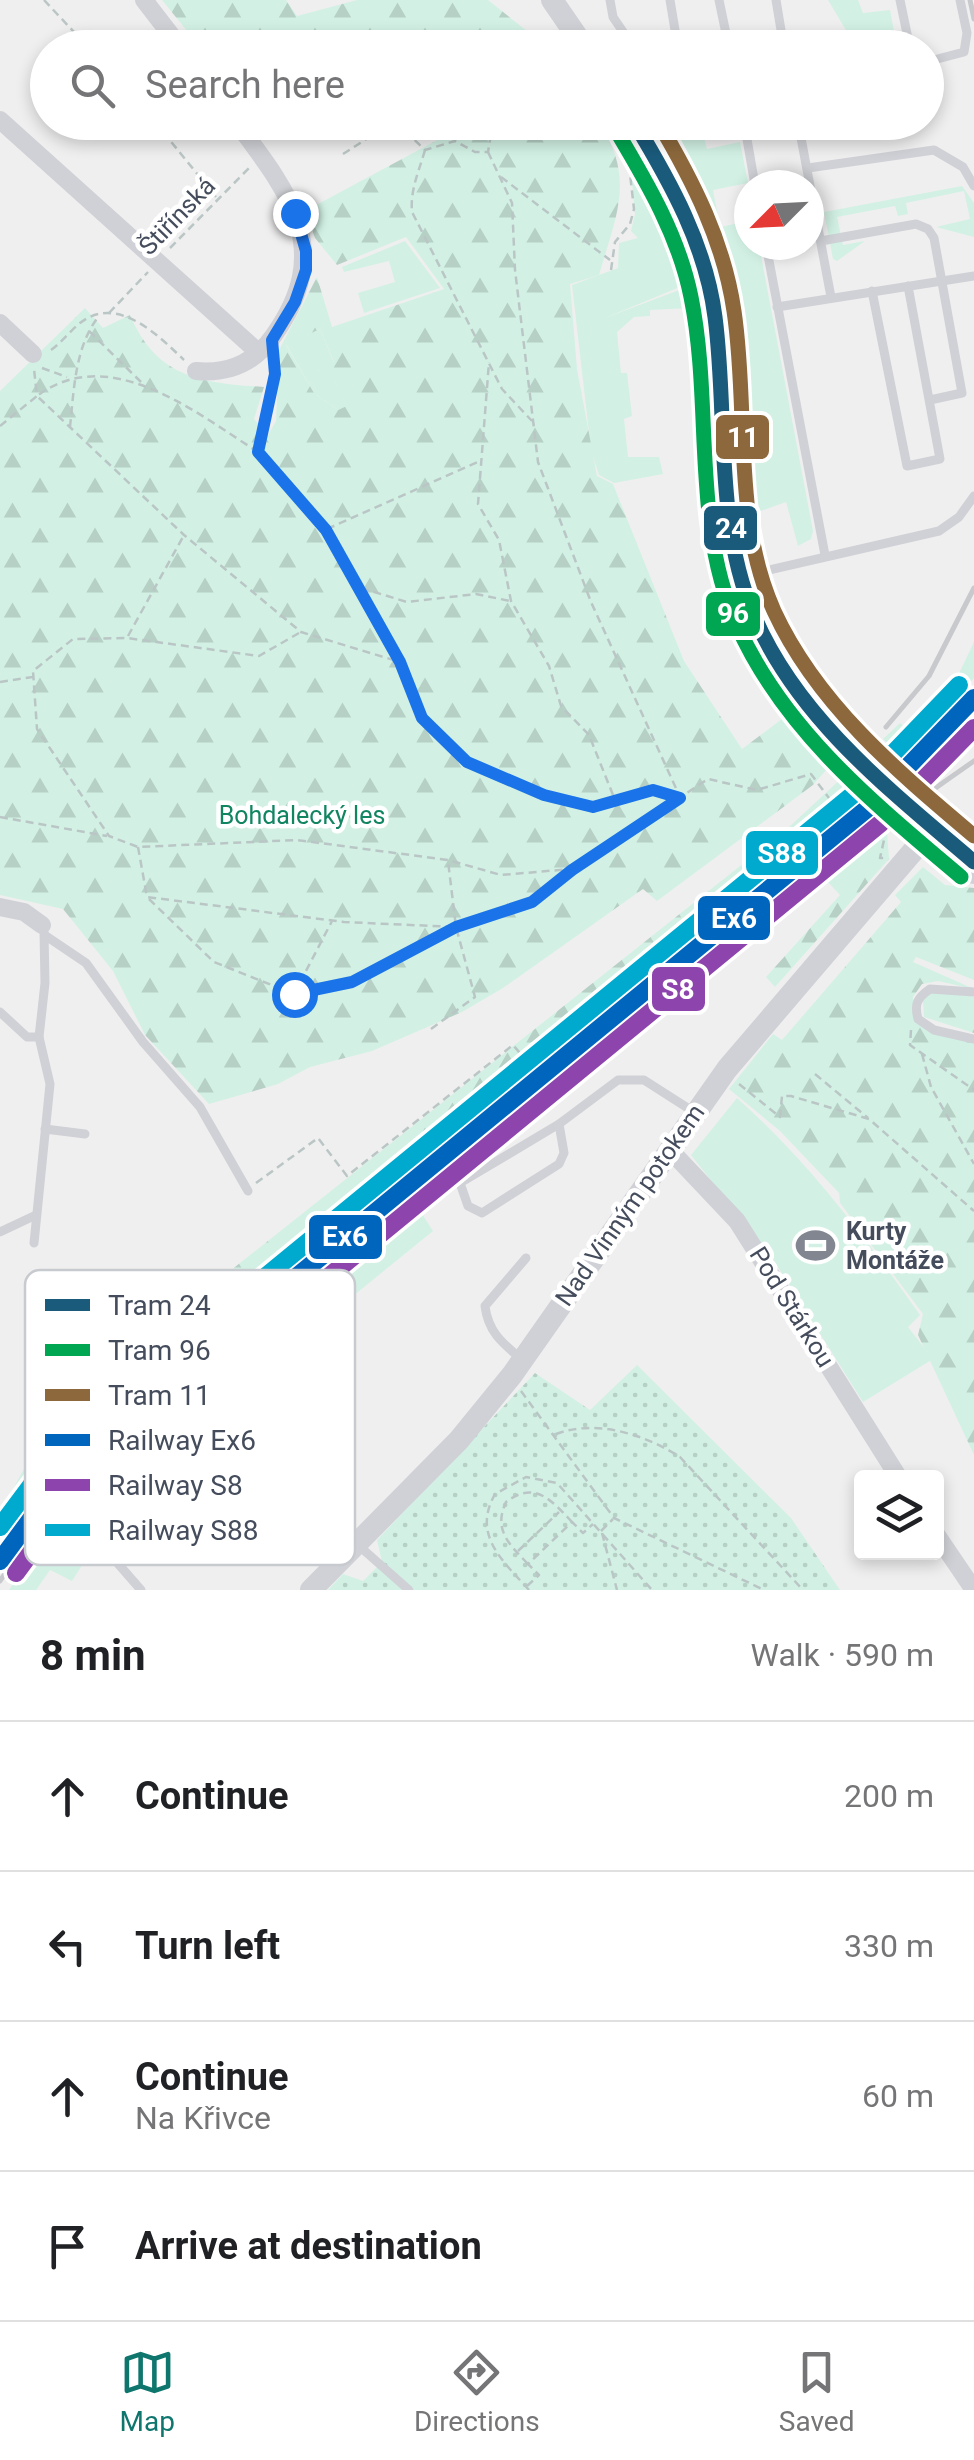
<!DOCTYPE html>
<meta charset="utf-8">
<style>
body{margin:0;font-family:Roboto,sans-serif;background:#f6f6f6;color:#202124}
.controls{position:absolute;right:30px;bottom:30px;display:grid;overflow:hidden;border-radius:10px;box-shadow:0 5px 15px #0003}
.controls button{width:90px;height:90px;display:grid;place-items:center;padding:0;border:0;border-bottom:2px solid #e0e0e0;background:#fff;color:#202124;font:50px sans-serif}
.compass{position:absolute;left:734px;top:170px;width:90px;height:90px;border-radius:50%;background:#fff;box-shadow:0 5px 15px #0003;rotate:246deg}
.stop{position:absolute;width:30px;height:30px;margin:-22px;border:8px solid #1a73e8;border-radius:50%;background:#fff}
.stop.end{background:#1a73e8;border-color:#fff;box-shadow:0 2px 10px #0008}
.list{margin:0;padding:0;list-style:none}
h2{display:flex;justify-content:space-between;align-items:center;height:130px;margin:0;padding:0 40px;font-size:42px}
h2 small{font-size:32px;font-weight:400;color:#757577}
.list li{display:grid;grid-template-columns:65px 1fr auto;gap:30px;align-items:center;box-sizing:border-box;height:150px;padding:0 40px;border-top:2px solid #e0e0e0}
.list b{display:block;font-size:38px;white-space:nowrap}
.list p{margin:0;font-size:32px;white-space:nowrap;color:#757577}
.list em{font-size:32px;font-style:normal;color:#757577}
.icon{flex:none;width:55px;height:55px;fill:none;stroke:currentColor;stroke-width:2;stroke-linecap:round;stroke-linejoin:round}
.map{position:relative;flex:none;width:974px;height:1590px;overflow:hidden}
.search{position:absolute;background:#fff;box-shadow:0 5px 15px #0003;left:30px;right:30px;top:30px;height:110px;display:flex;align-items:center;gap:25px;box-sizing:border-box;padding:0 35px;border-radius:55px;color:#757577;font-size:38px}
.sheet{height:730px;background:#fff}
nav{display:flex;justify-content:space-around;align-items:center;box-sizing:border-box;height:140px;border-top:2px solid #e0e0e0;background:#fff;font-size:28px;color:#757577}
nav a{display:grid;justify-items:center;gap:5px}
nav .on{color:#0f766e}
.map>svg:first-child{display:block}
.green{fill:#d2f1e4}
.forest{fill:url(#forest-firs);fill-rule:evenodd}
.park{fill:url(#park-dots)}
.lines{fill:none;stroke-linecap:round;stroke-linejoin:round}
.path{stroke:#bac6c5;stroke-width:2.5;stroke-dasharray:8 5;stroke-linecap:butt}
.service{stroke:#d0d1d6;stroke-width:9}
.minor{stroke:#d0d1d6;stroke-width:18}
.tertiary{stroke:#d0d1d6;stroke-width:22}
.rail{stroke:#c8c9cc;stroke-width:5}
.rail-1-casing{stroke:#fff;stroke-width:25}
.rail-2-casing{stroke:#fff;stroke-width:25}
.rail-3-casing{stroke:#fff;stroke-width:25}
.rail-1{stroke:#0065bd;stroke-width:18}
.rail-2{stroke:#8e44ad;stroke-width:18}
.rail-3{stroke:#00a9ce;stroke-width:18}
.tram-1-casing{stroke:#fff;stroke-width:22}
.tram-2-casing{stroke:#fff;stroke-width:22}
.tram-3-casing{stroke:#fff;stroke-width:22}
.tram-1{stroke:#1a5a7b;stroke-width:15}
.tram-2{stroke:#00a651;stroke-width:15}
.tram-3{stroke:#8c683c;stroke-width:15}
.route{stroke:#1a73e8;stroke-width:12}
.labels{text-anchor:middle;dominant-baseline:central;stroke-width:9;stroke-linejoin:round;paint-order:stroke}
.street-label{font-size:25px;fill:#454d5d;stroke:#fff}
.park-label{font-size:25px;fill:#118461;stroke:#fff}
.poi-label{font-size:25px;font-weight:bold;fill:#454d5d;stroke:#fff;text-anchor:start}
.key{fill:#fff;stroke:#c7cace;stroke-width:2.5}
.key-label{font-size:28px;fill:#454d5d}
.line-badge{stroke:#fff;stroke-width:4}
.badge-label{font-size:28px;text-anchor:middle;font-weight:bold;fill:#fff}
</style>
<div class="map">
<svg width="974" height="1590" viewBox="0 0 974 1590">
<defs>
<pattern id="forest-firs" width="22" height="20" patternUnits="userSpaceOnUse" patternTransform="scale(2.5)"><rect width="22" height="20" fill="#d2f1e4"/><path d="M5 1l3.5 6h-7zM16 11l3.5 6h-7z" fill="#b6d0c6"/></pattern>
<pattern id="park-dots" width="8" height="8" patternUnits="userSpaceOnUse" patternTransform="scale(2.5)"><rect width="8" height="8" fill="#d2f1e4"/><path d="M2 2h.1M6 6h.1" fill="none" stroke="#b6d0c6" stroke-width="1.8" stroke-linecap="round"/></pattern>
</defs>
<rect width="100%" height="100%" fill="#f0efef"/>
<g class="green">
<path d="M828 0H858L863 13 890 10 897 47H856Z"/>
<path d="M688 122 700 123 707 149 740 142 748 183 713 190 720 227 749 221V245H759L813 531 811 539 798 546 786 502 758 512 735 273 702 188 671 133Z"/>
<path d="M634 146 664 197 687 259 671 265 680 287 605 318 687 287 690 308 650 310V316L634 317 617 332 621 373H627L632 416 624 419 628 457H659L663 474 614 483 599 475 591 450 572 285 618 268 619 243 638 238 631 231 635 214 629 150Z"/>
<path d="M962 186 974 203V237L936 227 970 219 964 191 906 203 908 214 898 216 895 206 837 217 843 245 865 241 837 261 833 259 824 212Z"/>
<path d="M405 241 440 288 364 313 358 293 395 282 389 261 344 272 342 267Z"/>
<path d="M320 329 334 363 317 371 333 378 348 407 338 410 314 393 286 344Z"/>
<path d="M737 1098C809 1162 864 1236 920 1315L908 1327 933 1359 863 1402 776 1264 691 1155Z"/>
<path d="M417 1206 433 1231 225 1400 135 1482 72 1581 50 1570 36 1590H9C112 1432 272 1324 417 1206Z"/>
</g>
<g class="forest">
<path d="M162 0H286L297 16 357 0H488L547 47 357 48 352 42 341 48 200 47Z"/>
<path d="M428 123H599C636 178 616 216 599 275L570 284 577 369 597 476 613 484 684 661 742 749 794 710 835 760 813 785 657 901 643 889 503 988 462 1012 372 1051 310 1067 278 1084 209 1104 145 1035 113 971 63 909 0 895V391L85 308 103 328 130 315C157 378 201 383 264 387L254 419 268 435 276 421 279 350 317 277 332 327 444 289 406 237 337 265 315 238 305 211 441 138ZM320 329 334 362 317 371 321 380 333 378 347 406 338 410 314 393 286 345Z"/>
<path d="M974 642V678L903 759 883 739 900 723 915 735 952 688Z"/>
<path d="M846 774 860 799 143 1384 46 1477 0 1539C0 1481 69 1406 109 1367L788 828Z"/>
<path d="M887 832 889 859 775 987 766 977 840 895 826 880Z"/>
<path d="M923 867 945 885 974 888V980L916 957 913 962 974 989 938 981 922 984 913 997 916 1023 974 1043V1455L918 1335 923 1314 840 1203 839 1193 780 1131 729 1089 773 1034 782 1040 901 902 895 895Z"/>
<path d="M953 992 974 997V1033L924 1017 923 1001 928 993Z"/>
</g>
<path class="park" d="M637 1365 791 1518 840 1590H328L343 1574 363 1581 382 1562 377 1540 535 1373 590 1410Z"/>
<g class="lines">
<g class="path">
<path d="M44 0 89 48"/>
<path d="M140 48 149 38"/>
<path d="M155 122 216 197"/>
<path d="M396 122 425 150 455 141 475 152H488L493 122"/>
<path d="M425 150C419 171 410 190 412 212L502 389 532 421"/>
<path d="M488 152 512 203 515 270 538 462 591 602 680 797"/>
<path d="M343 154 393 122"/>
<path d="M501 177 610 260"/>
<path d="M170 248 249 168"/>
<path d="M611 270 615 242 630 224 634 209 626 139"/>
<path d="M109 313 148 272"/>
<path d="M89 331 141 382"/>
<path d="M51 350C61 343 70 331 80 323 117 294 158 335 184 360"/>
<path d="M274 361 258 452 326 529 399 661"/>
<path d="M42 368 67 377"/>
<path d="M0 426 37 396 34 369"/>
<path d="M70 427C74 389 75 346 99 316"/>
<path d="M258 452C195 412 109 342 37 396L184 535 301 632 400 662 422 718 467 762 544 795 593 807 615 800 589 735 561 706 549 666 511 601 499 540 478 504 489 362"/>
<path d="M752 493 764 558"/>
<path d="M327 529 480 461"/>
<path d="M772 581 787 625"/>
<path d="M361 588 407 602 476 594 510 601"/>
<path d="M299 633 259 656 127 638 73 639 33 671 37 729 109 836 138 847 297 840 448 860 501 875 571 869 708 779 757 790 811 774 852 829 884 840 880 858H884"/>
<path d="M128 636 184 535"/>
<path d="M0 682 33 677"/>
<path d="M616 799 653 790 680 798"/>
<path d="M0 817 107 836"/>
<path d="M138 847 147 897 344 922 456 927 532 902 570 870"/>
<path d="M149 899 214 962 294 994 352 982 454 928"/>
<path d="M294 994 332 921"/>
<path d="M431 1029 475 997 456 927 448 861"/>
<path d="M911 1030 910 1045 974 1090"/>
<path d="M922 1054 931 1087 974 1164"/>
<path d="M815 1074 868 1118"/>
<path d="M739 1084 780 1117 782 1096H791L869 1119 974 1211"/>
<path d="M256 1183 318 1138 347 1176 513 1045 537 1073"/>
<path d="M521 1391 614 1518 764 1590"/>
<path d="M556 1434C596 1419 644 1434 680 1457L803 1590"/>
<path d="M601 1531 613 1519"/>
<path d="M602 1533 617 1590"/>
<path d="M518 1551 559 1512"/>
<path d="M528 1564C509 1544 493 1530 506 1502 535 1480 551 1500 572 1522"/>
<path d="M527 1586 539 1575 528 1564 572 1522 583 1533 593 1524"/>
<path d="M529 1590C502 1560 472 1535 495 1494L526 1477 557 1483 652 1590"/>
</g>
<g class="service">
<path d="M610 0 613 17 634 48"/>
<path d="M670 0 678 48"/>
<path d="M719 0 729 48"/>
<path d="M776 0 784 48"/>
<path d="M900 0 910 48"/>
<path d="M926 62 964 52 967 33 960 0"/>
<path d="M744 122 755 185"/>
<path d="M798 122 831 297"/>
<path d="M808 168 934 150 963 167 974 186"/>
<path d="M821 241 916 224 928 229 934 238 962 393 930 400"/>
<path d="M766 245 825 555"/>
<path d="M872 291 907 466 940 459 908 286"/>
<path d="M777 307 974 276"/>
<path d="M747 575 939 531 959 517 974 496"/>
<path d="M46 936 86 963 143 1042 200 1107 248 1191"/>
<path d="M974 992 930 989C917 998 914 1004 918 1019L934 1030 974 1039"/>
<path d="M0 1012 27 1037H39"/>
<path d="M559 1124 564 1153 559 1164 482 1213 468 1206 460 1183 559 1124 618 1080H644L694 1112"/>
<path d="M45 1129 85 1134"/>
<path d="M0 1232 36 1215"/>
<path d="M34 1243 50 1084 39 1037 45 983 44 932"/>
<path d="M520 1358C501 1342 488 1331 485 1306L526 1258"/>
<path d="M358 1545 409 1590"/>
<path d="M107 1551 141 1590"/>
</g>
<g class="minor">
<path d="M144 0 181 48"/>
<path d="M0 120 258 352"/>
<path d="M0 323 33 354"/>
<path d="M196 371C229 374 255 363 274 335 334 250 291 195 236 122"/>
<path d="M0 907 24 912 42 925"/>
<path d="M669 1149 737 1221 899 1478"/>
<path d="M936 1534 974 1590"/>
</g>
<g class="tertiary">
<path d="M552 0 585 48"/>
<path d="M637 122C676 177 708 242 718 309 736 434 716 553 779 673 818 747 910 820 974 873"/>
<path d="M776 642C830 719 902 780 974 840"/>
<path d="M311 1590 459 1440 512 1375 727 1069 944 815"/>
</g>
<g class="rail">
<path d="M970 0 974 19"/>
<path d="M886 727 929 676 974 588"/>
<path d="M0 1581C99 1428 254 1323 394 1210 584 1055 773 901 974 761"/>
</g>
<defs>
<path id="rail-1" d="M0 1561 56 1485 111 1429 868 808 974 698"/>
<path id="rail-2" d="M16 1573 71 1498 125 1444 881 823 974 728"/>
<path id="rail-3" d="M0 1527 42 1471 98 1414 855 793 959 685"/>
</defs>
<use href="#rail-1" class="rail-1-casing"/>
<use href="#rail-2" class="rail-2-casing"/>
<use href="#rail-3" class="rail-3-casing"/>
<use href="#rail-1" class="rail-1"/>
<use href="#rail-2" class="rail-2"/>
<use href="#rail-3" class="rail-3"/>
<defs>
<path id="tram-1" d="M634 122C671 183 706 246 715 317 728 416 714 521 754 616 798 719 891 791 974 862"/>
<path id="tram-2" d="M617 132C648 184 679 237 691 297 713 405 691 522 737 625 784 731 875 804 961 877"/>
<path id="tram-3" d="M658 122C693 181 724 242 734 311 749 410 732 518 774 611 817 704 897 771 974 836"/>
</defs>
<use href="#tram-1" class="tram-1-casing"/>
<use href="#tram-2" class="tram-2-casing"/>
<use href="#tram-3" class="tram-3-casing"/>
<use href="#tram-1" class="tram-1"/>
<use href="#tram-2" class="tram-2"/>
<use href="#tram-3" class="tram-3"/>
</g>
<g class="lines">
<path class="route" d="M294 994 352 982 456 927 532 902 572 870 680 798 653 790 593 807 544 795 467 762 422 718 400 662 326 530 258 452 275 374 272 340 295 302 306 270V251L295 213"/>
</g>
<defs>
<symbol id="stadium-bare" viewBox="-9 -9 18 18"><path d="M0-5a6.5 5 0 1 0 0 10a6.5 5 0 1 0 0-10ZM-3.5-1.8h7v3.6h-7Z" fill="#818690" stroke="#fff" stroke-width="2.5" paint-order="stroke"/></symbol>
</defs>
<g fill-rule="evenodd">
<use href="#stadium-bare" x="788" y="1218" width="55" height="55"/>
</g>
<g class="labels">
<g class="street-label">
<text transform="translate(177 216) rotate(-46)">Štiřínská</text>
<text transform="translate(630 1205) rotate(-55)">Nad Vinným potokem</text>
<text transform="translate(792 1307) rotate(58)">Pod Stárkou</text>
</g>
<g class="park-label">
<text x="302" y="815">Bohdalecký les</text>
</g>
<g class="poi-label">
<text x="846" y="1231">Kurty<tspan x="846" dy="29">Montáže</tspan></text>
</g>
</g>
<rect x="25" y="1270" width="330" height="295" rx="15" class="key"/>
<rect x="45" y="1299" width="45" height="12" fill="#1a5a7b"/>
<rect x="45" y="1344" width="45" height="12" fill="#00a651"/>
<rect x="45" y="1389" width="45" height="12" fill="#8c683c"/>
<rect x="45" y="1434" width="45" height="12" fill="#0065bd"/>
<rect x="45" y="1479" width="45" height="12" fill="#8e44ad"/>
<rect x="45" y="1524" width="45" height="12" fill="#00a9ce"/>
<g class="key-label">
<text x="108" y="1315">Tram 24</text>
<text x="108" y="1360">Tram 96</text>
<text x="108" y="1405">Tram 11</text>
<text x="108" y="1450">Railway Ex6</text>
<text x="108" y="1495">Railway S8</text>
<text x="108" y="1540">Railway S88</text>
</g>
<g class="line-badge">
<rect x="714" y="413" width="57" height="48" rx="10" fill="#8c683c"/>
<rect x="702" y="504" width="57" height="48" rx="10" fill="#1a5a7b"/>
<rect x="704" y="590" width="58" height="48" rx="10" fill="#00a651"/>
<rect x="744" y="829" width="76" height="48" rx="10" fill="#00a9ce"/>
<rect x="696" y="894" width="76" height="48" rx="10" fill="#0065bd"/>
<rect x="650" y="965" width="57" height="48" rx="10" fill="#8e44ad"/>
<rect x="307" y="1213" width="77" height="48" rx="10" fill="#0065bd"/>
</g>
<g class="badge-label">
<text x="743" y="447">11</text>
<text x="731" y="538">24</text>
<text x="733" y="623">96</text>
<text x="782" y="863">S88</text>
<text x="734" y="928">Ex6</text>
<text x="678" y="999">S8</text>
<text x="345" y="1246">Ex6</text>
</g>
</svg>
<div class="controls">
<button><svg class="icon" aria-label="layers" viewBox="0 0 24 24"><path d="M12 4l9 5-9 5-9-5zM3 14l9 5 9-5"/></svg></button>
</div>
<svg class="compass" viewBox="-18 -18 36 36"><path d="M0-13l5 13h-10z" fill="#e53935"/><path d="M0 13l5-13h-10z" fill="#757577"/></svg>
<div class="stop" style="left:294px;top:994px"></div>
<div class="stop end" style="left:295px;top:213px"></div>
<div class="search"><svg class="icon" aria-label="search" viewBox="0 0 24 24"><circle cx="10" cy="10" r="6"/><path d="M15 15l6 6"/></svg>Search here</div>
</div>
<section class="sheet">
<h2>8 min<small>Walk · 590 m</small></h2>
<ul class="list">
<li><svg class="icon" aria-label="ahead" viewBox="0 0 24 24"><path d="M12 20V5M6 11l6-6 6 6"/></svg><div><b>Continue</b></div><em>200 m</em></li>
<li><svg class="icon" aria-label="left" viewBox="0 0 24 24"><path d="M17 20v-9H6M10 6l-5 5 5 5"/></svg><div><b>Turn left</b></div><em>330 m</em></li>
<li><svg class="icon" aria-label="ahead" viewBox="0 0 24 24"><path d="M12 20V5M6 11l6-6 6 6"/></svg><div><b>Continue</b><p>Na Křivce</p></div><em>60 m</em></li>
<li><svg class="icon" aria-label="arrive" viewBox="0 0 24 24"><path d="M6 21V4h12l-3 4 3 4H6"/></svg><div><b>Arrive at destination</b></div></li>
</ul>
</section>
<nav>
<a class="on"><svg class="icon" aria-label="map" viewBox="0 0 24 24"><path d="M3 6l6-2 6 2 6-2v14l-6 2-6-2-6 2zM9 4v14M15 6v14"/></svg>Map</a>
<a><svg class="icon" aria-label="directions" viewBox="0 0 24 24"><path d="M12 3l9 9-9 9-9-9zM9 14v-3h6M13 9l2 2-2 2"/></svg>Directions</a>
<a><svg class="icon" aria-label="saved" viewBox="0 0 24 24"><path d="M7 4h10v16l-5-4-5 4z"/></svg>Saved</a>
</nav>
